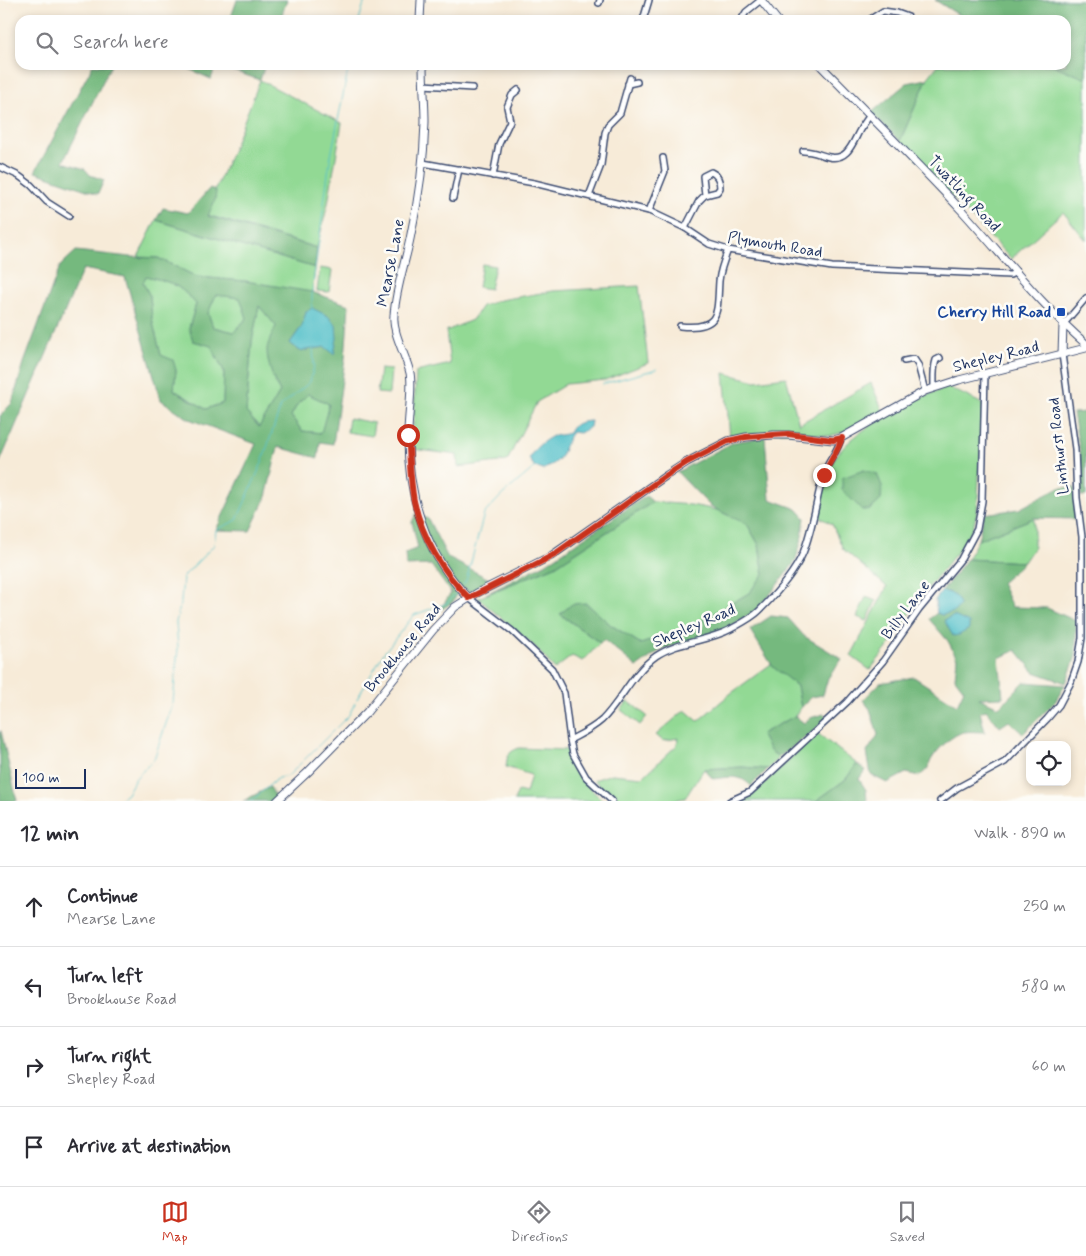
<!DOCTYPE html>
<meta charset="utf-8">
<style>
body{margin:0;font-family:Mynerve,sans-serif;background:#f2f2f3;color:#2b2b33}
.controls{position:absolute;right:15px;bottom:15px;display:grid;overflow:hidden;border-radius:10px;box-shadow:0 2px 8px #0003}
.controls button{width:45px;height:45px;display:grid;place-items:center;padding:0;border:0;border-bottom:1px solid #e1e1e2;background:#fff;color:#2b2b33;font:25px sans-serif}
.scale{position:absolute;left:15px;bottom:12px;width:71px;box-sizing:border-box;padding-left:5px;border:2px solid #1b2f5e;border-top:0;font-size:14px;line-height:18px;white-space:nowrap;color:#1b2f5e;-webkit-text-stroke:4px #fdfcf7;paint-order:stroke}
.stop{position:absolute;width:15px;height:15px;margin:-11px;border:4px solid #c8321e;border-radius:50%;background:#fff}
.stop.end{background:#c8321e;border-color:#fff;box-shadow:0 1px 5px #0008}
.list{margin:0;padding:0;list-style:none}
h2{display:flex;justify-content:space-between;align-items:center;height:65px;margin:0;padding:0 20px;font-size:21px}
h2 small{font-size:16px;font-weight:400;color:#7c7c81}
.list li{display:grid;grid-template-columns:32px 1fr auto;gap:15px;align-items:center;box-sizing:border-box;height:80px;padding:0 20px;border-top:1px solid #e1e1e2}
.list b{display:block;font-size:19px;white-space:nowrap}
.list p{margin:0;font-size:16px;white-space:nowrap;color:#7c7c81}
.list em{font-size:16px;font-style:normal;color:#7c7c81}
.icon{flex:none;width:28px;height:28px;fill:none;stroke:currentColor;stroke-width:2;stroke-linecap:round;stroke-linejoin:round}
.map{position:relative;flex:none;width:1086px;height:801px;overflow:hidden}
.search{position:absolute;background:#fff;box-shadow:0 2px 8px #0003;left:15px;right:15px;top:15px;height:55px;display:flex;align-items:center;gap:12px;box-sizing:border-box;padding:0 18px;border-radius:15px;color:#7c7c81;font-size:19px}
.sheet{height:385px;background:#fff}
nav{display:flex;justify-content:space-around;align-items:center;box-sizing:border-box;height:70px;border-top:1px solid #e1e1e2;background:#fff;font-size:14px;color:#7c7c81}
nav a{display:grid;justify-items:center;gap:2px}
nav .on{color:#c8321e}
.map>svg:first-child{display:block}
.green{fill:#92d994;stroke:#568479}
.forest{fill:#75b97e;stroke:#48746e;fill-rule:evenodd}
.water{fill:#52c0c9;stroke:#367894}
.lines{fill:none;stroke-linecap:round;stroke-linejoin:round}
.stream{stroke:#52c0c9;stroke-width:1}
.street-casing{stroke:#3c4b70;stroke-width:8}
.secondary-casing{stroke:#3c4b70;stroke-width:9}
.street{stroke:#fff;stroke-width:5}
.secondary{stroke:#fff;stroke-width:7}
.route{stroke:#c8321e;stroke-width:6}
.transit-dot{fill:#1a4fb4;stroke:#fdfcf7;stroke-width:2}
.labels{text-anchor:middle;dominant-baseline:central;stroke-width:5;stroke-linejoin:round;paint-order:stroke}
.street-label{font-size:16px;fill:#1b2f5e;stroke:#fdfcf7}
.transit-label{font-size:16px;font-weight:bold;fill:#164399;stroke:#fdfcf7;text-anchor:end}
</style>
<div class="map">
<svg width="1086" height="801" viewBox="0 0 1086 801">
<rect width="100%" height="100%" fill="#fdfcf7"/>
<filter id="ink" filterUnits="userSpaceOnUse"><feTurbulence type="fractalNoise" baseFrequency=".02" numOctaves="2"/><feDisplacementMap in="SourceGraphic" scale="10" xChannelSelector="R" yChannelSelector="G"/><feConvolveMatrix kernelMatrix="1 2 1 2 8 2 1 2 1" color-interpolation-filters="sRGB"/></filter>
<filter id="wash" filterUnits="userSpaceOnUse"><feTurbulence type="fractalNoise" baseFrequency=".0096" numOctaves="4" result="noise"/><feDisplacementMap in="SourceGraphic" scale="20" xChannelSelector="R" yChannelSelector="G"/><feGaussianBlur stdDeviation="1.12" result="paint"/><feColorMatrix in="noise" values="0 0 0 0 0 0 0 0 0 0 0 0 0 0 0 0 0 1.4 0 .05"/><feComposite in="paint" operator="in"/></filter>
<g filter="url(#wash)">
<rect width="100%" height="100%" fill="#f7ebd8"/>
<g class="green">
<path d="M935 0H1086V240L1063 212 1011 259 900 141 927 79 938 65H1066V20H967Z"/>
<path d="M260 80 342 123 328 203 317 248 204 214 232 152Z"/>
<path d="M156 220 315 268 312 293 245 281 197 277 158 258 138 257Z"/>
<path d="M482 264 495 266 490 289 478 287Z"/>
<path d="M320 268 332 270 329 292 317 291Z"/>
<path d="M146 276C173 283 177 283 196 304L189 328 211 346 224 371 223 403 206 409 174 390 176 370 161 356 152 319 150 296 142 282Z"/>
<path d="M639 286 648 363 605 380 566 384 537 402 507 461 458 467 457 455 412 449 416 372 450 364 446 331 472 320 482 306 500 300 553 291Z"/>
<path d="M216 294 241 298 247 318 234 332 213 327 208 313Z"/>
<path d="M259 306 276 326 275 384 280 392 259 427 246 412 252 341Z"/>
<path d="M380 369 391 370 389 394 377 393Z"/>
<path d="M724 373 756 381 786 377 799 424 871 383 883 411 844 432 829 436 802 432H773L730 437Z"/>
<path d="M948 387 983 404 977 513 973 527 963 545 918 600 895 638 870 670 851 656 887 587 843 549 832 524 817 516C822 499 825 481 832 464 845 432 916 398 948 387Z"/>
<path d="M308 394 329 404 322 433 302 431 291 416 297 405Z"/>
<path d="M349 418 374 423 372 436 347 432Z"/>
<path d="M653 502 691 505 717 510 747 524 759 545 764 574 749 593 694 625 641 644 611 625 586 603 561 615 600 643 583 661 572 656 555 669 534 646 478 598 555 566Z"/>
<path d="M1034 518V547L1024 562 967 559 978 540Z"/>
<path d="M866 597 876 601 867 621 857 617Z"/>
<path d="M771 664 797 686 801 708 795 716 761 734 770 751 779 757 768 769 742 767 704 769 685 798 669 801H616L594 780 612 774 643 777 677 745 678 738 663 741 656 735 685 710 698 721 730 694Z"/>
<path d="M628 701 647 716 640 725 621 710Z"/>
<path d="M817 733 857 764 845 780 816 801H737L752 795Z"/>
<path d="M519 748 568 750C573 774 587 785 603 801H514L518 791 526 793 531 775 506 767C507 756 508 752 519 748Z"/>
</g>
<g class="forest">
<path d="M237 0H287L280 20H230Z"/>
<path d="M935 0H1086V79L1053 65H1066V20H967Z"/>
<path d="M93 65H111L63 162 85 169 90 175 104 180 98 194 35 172Z"/>
<path d="M180 65H265L260 80 216 65 211 79Z"/>
<path d="M927 79 900 141 871 113 907 83Z"/>
<path d="M210 188 216 191 215 200 208 216 317 248 315 268 156 220 163 208 188 213Z"/>
<path d="M76 251 130 257 158 258 197 277 245 281 312 292 349 305 345 359 333 444 320 442 318 458 278 447 266 497 250 531 216 530 256 444 189 419 161 400 125 277 83 269 0 462V416L12 403 24 363 60 266ZM146 276C173 283 177 283 196 304L189 328 193 341 211 346 224 371 223 403 206 409 174 390 176 370 173 360 161 355 152 319 150 296 143 283ZM216 295 240 298 247 318 234 332 213 327 208 313ZM259 306 276 326C273 333 268 342 267 349 267 363 273 380 280 392L259 427 246 412 252 341ZM302 326 334 353 325 347 300 351 290 343ZM308 394 329 404 321 433 302 431 291 416 297 405Z"/>
<path d="M1086 412V496H1081L1080 451 1073 413Z"/>
<path d="M765 437 770 499 797 509 805 518 801 542 795 562 768 597 754 612 729 628 662 649 637 667 604 640 600 643 560 614 572 604 586 603 611 625 641 644 694 625 749 593 764 574 759 545 747 524 717 510 708 504 677 472 734 442Z"/>
<path d="M864 470 877 474 882 486 881 500 870 510H862L842 490V478Z"/>
<path d="M1074 487 1076 519 1034 518 978 540 984 514 1019 509 1058 488Z"/>
<path d="M646 496 653 502 555 566 486 594 545 564Z"/>
<path d="M416 514 428 519 448 558 493 581 471 592 463 588 459 590 453 602 439 611 451 593 431 565 406 566 405 553 418 548 412 522Z"/>
<path d="M967 559 1024 562 1001 583 1012 607 1047 608 1076 621V656L1066 683 1034 672 1016 650 999 658 1003 697 979 698 999 707 1024 682 1065 685 1055 702 1023 734 1009 721 1000 727 986 710 980 712 985 732C978 732 970 731 964 732 953 734 939 748 933 757 926 768 932 767 919 776L906 773 887 783 871 775 867 752 878 735 870 709 863 700 880 683 914 677 957 705 964 690 955 678 957 658 948 641 929 619 937 613 942 615 959 601 949 592 942 591Z"/>
<path d="M771 616 788 618 804 636 842 659 828 678 823 695 811 697 801 708 797 686 773 667 750 630Z"/>
<path d="M824 714 828 717 814 731 779 757 770 751 761 734 795 716 804 723 810 718Z"/>
<path d="M0 731H1L17 801H0Z"/>
<path d="M857 764 865 770 859 779 866 790 867 801H816L845 780Z"/>
<path d="M742 767 768 769 751 786C740 774 729 777 713 779L704 769Z"/>
<path d="M270 787 278 801H243Z"/>
</g>
<g class="water">
<path d="M312 308 328 316 336 325 337 338 334 354 325 347 300 351 290 343 302 326 306 312Z"/>
<path d="M591 421 590 427 580 433 572 432C565 441 564 455 557 461 554 464 547 467 543 470L535 467 529 459C533 449 543 441 553 436 557 435 563 435 569 433 574 422 580 422 591 421Z"/>
<path d="M942 591C951 592 957 596 960 605L954 612 942 615 937 613 935 600Z"/>
<path d="M954 616 969 623V629L959 635 953 636 944 620Z"/>
</g>
<g class="lines">
<g class="stream">
<path d="M359 20 365 0"/>
<path d="M312 309V293L329 166 349 65"/>
<path d="M603 384 657 369"/>
<path d="M463 585 466 581 484 514 501 496 535 467"/>
<path d="M357 699 383 654 414 615 447 603 458 591"/>
<path d="M117 801 127 794 135 779 154 759 173 703 178 648 176 622 181 602 183 577 214 545 216 530 237 520 261 465 281 406 310 382 314 366 313 348"/>
<path d="M251 801 278 778 288 776 349 715 355 703"/>
</g>
</g>
</g>
<g filter="url(#ink)">
<g class="lines">
<defs>
<g id="street">
<path d="M599 3 600 0"/>
<path d="M643 20 649 0"/>
<path d="M741 20 746 12 761 0"/>
<path d="M869 20 883 11 897 13 908 17"/>
<path d="M628 84 637 82"/>
<path d="M423 85 472 88"/>
<path d="M803 151C813 151 820 155 829 157 849 161 853 141 861 128 864 124 867 119 870 115"/>
<path d="M423 163 534 183 649 211 685 228 709 244 728 250 832 267 1010 275 1017 272"/>
<path d="M0 167 19 176 31 185 47 202 69 216"/>
<path d="M493 176 499 144 510 121 507 107 512 95 518 90"/>
<path d="M589 196 601 165 605 133 608 125 620 113 630 78"/>
<path d="M453 198 459 169"/>
<path d="M649 211 665 171 663 158"/>
<path d="M685 228 699 201 705 195 703 176 711 172C718 175 720 182 720 188L717 192 705 195"/>
<path d="M1063 325 1086 298"/>
<path d="M680 326C721 330 717 313 719 281 720 270 724 260 728 250"/>
<path d="M904 361 914 359 918 365 925 391"/>
<path d="M934 388C934 378 933 369 936 360L940 358"/>
<path d="M469 598 512 631 552 669 564 693 570 740 573 754 586 777 612 801"/>
<path d="M570 740C581 734 592 729 602 720 622 700 632 673 656 656 678 641 707 642 731 629 740 624 752 618 759 611 775 595 794 574 803 553 813 528 816 501 823 476 827 462 838 452 841 438"/>
<path d="M730 801 750 792 847 702 883 661 919 610 961 559 977 529 982 501 985 373"/>
<path d="M940 801 957 788 1005 762 1047 719 1059 705 1071 682 1078 662 1082 638V537L1077 498 1075 449 1062 354"/>
</g>
<g id="secondary">
<path d="M761 0 777 20"/>
<path d="M420 20 421 0"/>
<path d="M423 65C423 84 425 103 425 122 424 159 419 197 411 234 406 261 396 287 394 315 392 333 406 355 410 373 413 387 408 417 408 433 407 494 425 555 469 598"/>
<path d="M820 65C868 114 917 163 964 213 1004 257 1041 305 1086 344"/>
<path d="M1062 354 1063 325"/>
<path d="M277 801 308 772 367 712 433 630 455 607 477 593 551 556 667 475 687 462 728 441 746 437 773 435H788L833 440 841 438 925 391 959 380 1086 348"/>
</g>
</defs>
<use href="#street" class="street-casing"/>
<use href="#secondary" class="secondary-casing"/>
<use href="#street" class="street"/>
<use href="#secondary" class="secondary"/>
</g>
</g>
<g class="lines" filter="url(#ink)">
<path class="route" d="M408 435C410 457 410 480 414 501 422 537 443 573 469 598L552 556 667 475 687 462 728 441 746 437 773 435 788 434 833 440 842 438C838 451 829 462 824 475"/>
</g>
<rect class="transit-dot" x="1056" y="307" width="10" height="10" rx="2.5"/>
<g class="labels">
<g class="street-label">
<text transform="translate(964 194) rotate(47)">Twatling Road</text>
<text transform="translate(775 245) rotate(9)">Plymouth Road</text>
<text transform="translate(391 263) rotate(-79)">Mearse Lane</text>
<text transform="translate(996 357) rotate(-14)">Shepley Road</text>
<text transform="translate(1059 446) rotate(-96)">Linthurst Road</text>
<text transform="translate(906 610) rotate(-53)">Billy Lane</text>
<text transform="translate(694 626) rotate(-23)">Shepley Road</text>
<text transform="translate(403 648) rotate(-50)">Brookhouse Road</text>
</g>
<g class="transit-label">
<text x="1051" y="312">Cherry Hill Road</text>
</g>
</g>
</svg>
<div class="controls">
<button><svg class="icon" aria-label="locate" viewBox="0 0 24 24"><circle cx="12" cy="12" r="6"/><path d="M12 2v4M12 18v4M2 12h4M18 12h4"/></svg></button>
</div>
<div class="scale">100 m</div>
<div class="stop" style="left:408px;top:435px"></div>
<div class="stop end" style="left:824px;top:475px"></div>
<div class="search"><svg class="icon" aria-label="search" viewBox="0 0 24 24"><circle cx="10" cy="10" r="6"/><path d="M15 15l6 6"/></svg>Search here</div>
</div>
<section class="sheet">
<h2>12 min<small>Walk · 890 m</small></h2>
<ul class="list">
<li><svg class="icon" aria-label="ahead" viewBox="0 0 24 24"><path d="M12 20V5M6 11l6-6 6 6"/></svg><div><b>Continue</b><p>Mearse Lane</p></div><em>250 m</em></li>
<li><svg class="icon" aria-label="left" viewBox="0 0 24 24"><path d="M17 20v-9H6M10 6l-5 5 5 5"/></svg><div><b>Turn left</b><p>Brookhouse Road</p></div><em>580 m</em></li>
<li><svg class="icon" aria-label="right" viewBox="0 0 24 24"><path d="M7 20v-9h11M14 6l5 5-5 5"/></svg><div><b>Turn right</b><p>Shepley Road</p></div><em>60 m</em></li>
<li><svg class="icon" aria-label="arrive" viewBox="0 0 24 24"><path d="M6 21V4h12l-3 4 3 4H6"/></svg><div><b>Arrive at destination</b></div></li>
</ul>
</section>
<nav>
<a class="on"><svg class="icon" aria-label="map" viewBox="0 0 24 24"><path d="M3 6l6-2 6 2 6-2v14l-6 2-6-2-6 2zM9 4v14M15 6v14"/></svg>Map</a>
<a><svg class="icon" aria-label="directions" viewBox="0 0 24 24"><path d="M12 3l9 9-9 9-9-9zM9 14v-3h6M13 9l2 2-2 2"/></svg>Directions</a>
<a><svg class="icon" aria-label="saved" viewBox="0 0 24 24"><path d="M7 4h10v16l-5-4-5 4z"/></svg>Saved</a>
</nav>
